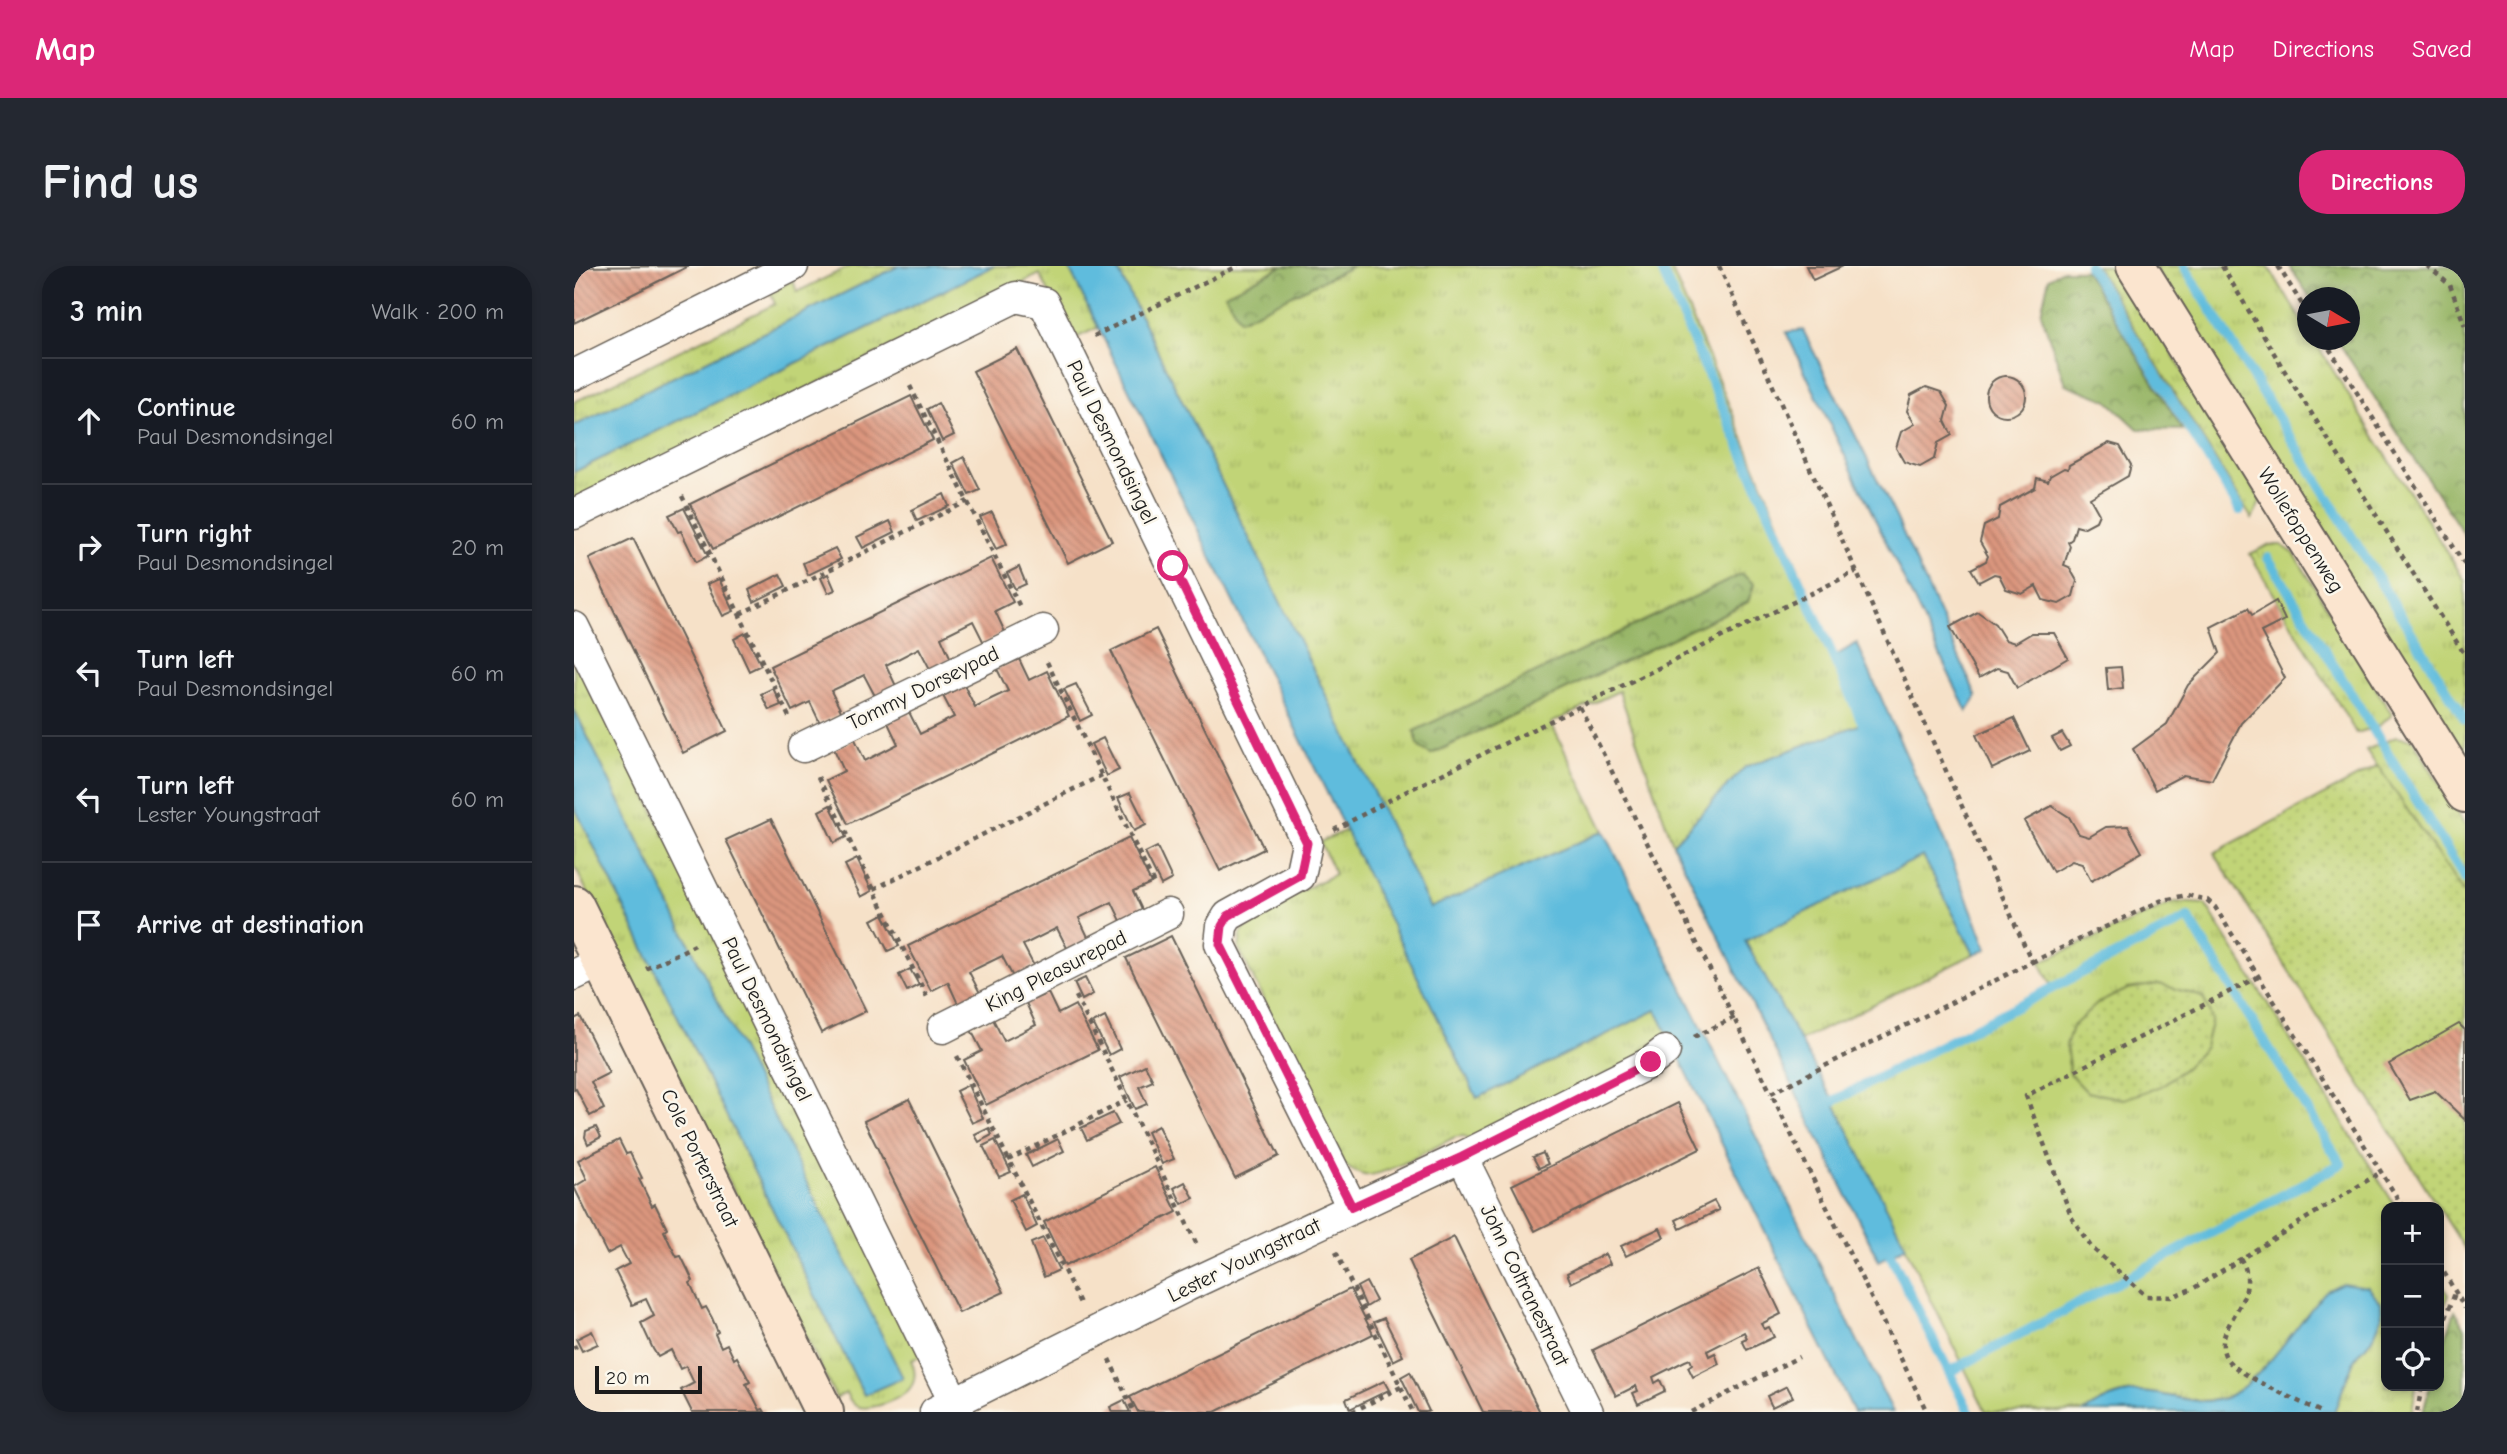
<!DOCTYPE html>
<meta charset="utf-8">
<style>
body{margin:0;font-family:"Comic Neue",sans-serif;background:#242831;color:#f1f3f6}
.controls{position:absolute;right:21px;bottom:21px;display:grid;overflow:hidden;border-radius:14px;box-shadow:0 4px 10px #0003}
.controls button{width:63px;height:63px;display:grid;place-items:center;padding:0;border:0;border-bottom:2px solid #363941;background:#171b24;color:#f1f3f6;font:35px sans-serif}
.compass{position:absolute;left:1723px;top:21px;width:63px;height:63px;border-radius:50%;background:#171b24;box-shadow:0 4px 10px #0003;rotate:100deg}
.scale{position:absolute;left:21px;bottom:18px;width:107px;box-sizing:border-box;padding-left:7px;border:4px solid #1c1c1c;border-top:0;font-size:19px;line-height:24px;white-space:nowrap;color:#1c1c1c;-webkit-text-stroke:5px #fbf7ec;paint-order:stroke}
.stop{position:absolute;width:21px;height:21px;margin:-16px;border:5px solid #db2777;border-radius:50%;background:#fff}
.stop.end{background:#db2777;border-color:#fff;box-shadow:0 2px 7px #0008}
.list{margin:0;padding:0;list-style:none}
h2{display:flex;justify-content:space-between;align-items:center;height:91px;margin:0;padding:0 28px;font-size:30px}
h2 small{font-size:23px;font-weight:400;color:#9ea1a6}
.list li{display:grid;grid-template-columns:46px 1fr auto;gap:21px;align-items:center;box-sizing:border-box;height:126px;padding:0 28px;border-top:2px solid #363941}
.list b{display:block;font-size:26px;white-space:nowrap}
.list p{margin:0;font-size:23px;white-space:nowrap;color:#9ea1a6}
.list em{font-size:23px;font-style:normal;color:#9ea1a6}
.icon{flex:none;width:38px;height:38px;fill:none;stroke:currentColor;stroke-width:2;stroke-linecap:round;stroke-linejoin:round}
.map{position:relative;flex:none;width:1891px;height:1146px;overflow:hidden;border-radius:28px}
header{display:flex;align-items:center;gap:42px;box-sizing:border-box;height:98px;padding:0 35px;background:#db2777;color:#fff}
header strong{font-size:33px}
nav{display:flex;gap:38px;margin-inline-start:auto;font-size:24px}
.intro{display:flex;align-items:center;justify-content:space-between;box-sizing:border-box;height:168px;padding:0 42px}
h1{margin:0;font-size:49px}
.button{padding:18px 32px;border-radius:28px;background:#db2777;color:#fff;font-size:24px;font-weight:700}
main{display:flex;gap:42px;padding:0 42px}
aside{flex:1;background:#171b24;border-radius:28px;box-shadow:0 4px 10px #0003}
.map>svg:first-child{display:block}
.grass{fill:url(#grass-tufts);stroke:#6e784a;stroke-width:2;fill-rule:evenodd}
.forest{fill:url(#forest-crowns);stroke:#5a6942;stroke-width:2}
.garden{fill:url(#garden-dots);stroke:#6e784a;stroke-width:2}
.water{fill:#5fbcdd;stroke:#3e6c7c;stroke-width:2}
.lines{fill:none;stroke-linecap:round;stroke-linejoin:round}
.stream{stroke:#5fbcdd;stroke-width:10}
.building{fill:url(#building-back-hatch)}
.street-casing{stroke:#686158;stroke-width:33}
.secondary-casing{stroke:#686158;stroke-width:42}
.path{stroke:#686158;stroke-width:4.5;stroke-dasharray:5 5;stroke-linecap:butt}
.street{stroke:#fff;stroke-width:30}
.secondary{stroke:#fbe5cf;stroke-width:38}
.route{stroke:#db2777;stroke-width:9}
.labels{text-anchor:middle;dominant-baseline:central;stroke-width:5;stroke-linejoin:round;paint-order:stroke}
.street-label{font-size:21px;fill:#1c1c1c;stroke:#fbf7ec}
</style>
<header>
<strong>Map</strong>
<nav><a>Map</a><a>Directions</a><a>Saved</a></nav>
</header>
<div class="intro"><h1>Find us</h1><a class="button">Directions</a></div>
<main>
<aside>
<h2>3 min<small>Walk · 200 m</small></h2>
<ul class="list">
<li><svg class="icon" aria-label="ahead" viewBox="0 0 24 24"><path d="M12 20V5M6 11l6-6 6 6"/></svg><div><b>Continue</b><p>Paul Desmondsingel</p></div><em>60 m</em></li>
<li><svg class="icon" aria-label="right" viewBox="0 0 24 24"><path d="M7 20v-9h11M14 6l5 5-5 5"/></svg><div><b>Turn right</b><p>Paul Desmondsingel</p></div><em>20 m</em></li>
<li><svg class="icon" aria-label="left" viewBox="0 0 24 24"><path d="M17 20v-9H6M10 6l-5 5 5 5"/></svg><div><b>Turn left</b><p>Paul Desmondsingel</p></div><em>60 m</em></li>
<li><svg class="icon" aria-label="left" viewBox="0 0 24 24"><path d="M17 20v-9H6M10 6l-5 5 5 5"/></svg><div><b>Turn left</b><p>Lester Youngstraat</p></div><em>60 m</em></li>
<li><svg class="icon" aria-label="arrive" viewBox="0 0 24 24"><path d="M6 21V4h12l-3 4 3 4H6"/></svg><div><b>Arrive at destination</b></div></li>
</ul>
</aside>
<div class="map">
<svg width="1891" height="1146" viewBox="0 0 1891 1146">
<defs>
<pattern id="grass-tufts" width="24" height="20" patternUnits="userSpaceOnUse" patternTransform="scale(1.75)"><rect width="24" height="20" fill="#c1d477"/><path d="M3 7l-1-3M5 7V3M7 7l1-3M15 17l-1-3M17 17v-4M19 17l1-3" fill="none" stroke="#a5b566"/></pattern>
<pattern id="forest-crowns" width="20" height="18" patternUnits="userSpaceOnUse" patternTransform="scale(1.75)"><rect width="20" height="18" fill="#98b668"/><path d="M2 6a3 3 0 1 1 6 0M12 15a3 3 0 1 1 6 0" fill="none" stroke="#7b9355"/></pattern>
<pattern id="garden-dots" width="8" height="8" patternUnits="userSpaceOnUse" patternTransform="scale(1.75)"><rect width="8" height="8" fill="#c1d477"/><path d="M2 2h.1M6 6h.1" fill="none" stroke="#a5b566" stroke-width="1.8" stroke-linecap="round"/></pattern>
<pattern id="building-back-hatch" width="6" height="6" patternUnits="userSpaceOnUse" patternTransform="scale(1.75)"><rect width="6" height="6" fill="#db967e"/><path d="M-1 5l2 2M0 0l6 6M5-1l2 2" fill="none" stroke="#b17a66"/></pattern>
</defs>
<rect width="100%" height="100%" fill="#fbf7ec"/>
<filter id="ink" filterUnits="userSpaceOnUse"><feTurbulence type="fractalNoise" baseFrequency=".0143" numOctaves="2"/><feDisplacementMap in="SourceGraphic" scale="14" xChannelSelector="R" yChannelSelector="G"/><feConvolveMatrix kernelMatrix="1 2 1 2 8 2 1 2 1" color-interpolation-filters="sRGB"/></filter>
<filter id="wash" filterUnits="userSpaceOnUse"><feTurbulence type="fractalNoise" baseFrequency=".00686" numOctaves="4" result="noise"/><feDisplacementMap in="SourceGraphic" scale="28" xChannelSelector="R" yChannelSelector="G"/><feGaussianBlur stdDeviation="1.57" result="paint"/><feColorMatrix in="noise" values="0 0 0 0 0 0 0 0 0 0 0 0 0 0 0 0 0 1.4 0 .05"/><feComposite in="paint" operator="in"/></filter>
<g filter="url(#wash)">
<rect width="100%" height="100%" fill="#f6e1c8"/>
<g class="grass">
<path d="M276 0H325L0 160V136L201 38 196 26 219 14 223 26Z"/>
<path d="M420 0H494L525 61 498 74 466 8 0 237V206Z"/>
<path d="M542 0H709L652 28 666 53 779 0H1096L1290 457 1171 501 1099 578 1045 425 977 457 1030 565 856 643ZM1168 309 1180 318 1174 336 858 488 840 466Z"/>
<path d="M1522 0H1545L1687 234 1678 253Z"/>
<path d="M1580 0H1694L1733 64 1734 74H1740L1891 315V501Z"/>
<path d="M1694 279H1707L1720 287 1818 449 1803 461 1782 467 1676 288Z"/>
<path d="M0 383 348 1090 337 1094C341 1103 343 1112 337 1121 329 1133 295 1146 282 1140 277 1137 275 1132 272 1127L262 1132 0 599V540L290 1129 328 1112 0 443Z"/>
<path d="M1822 471 1839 474 1891 560V630L1792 484Z"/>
<path d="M772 564 903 832 1082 744 1098 776 895 874 890 870 881 871C862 880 809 912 790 909 783 908 776 903 770 899L665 683 667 668 683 647 761 608 746 576Z"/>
<path d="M1349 589 1400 688 1226 775 1171 675Z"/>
<path d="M1601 636 1631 638 1822 941H1812V1120H1842L1838 1146H1760L1780 1094 1800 1070 1768 1017 1752 1026C1724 1056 1692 1110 1657 1129 1628 1144 1591 1124 1560 1126 1542 1128 1525 1136 1510 1146H1412L1261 838 1479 723 1466 696Z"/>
<path d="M1865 1012 1875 1029 1865 1053Z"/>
</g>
<g class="forest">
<path d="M709 0H779L666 54 651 28Z"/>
<path d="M1715 0H1891V270L1763 74H1776V32L1736 31Z"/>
<path d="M1489 4H1511L1609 164 1564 163 1533 134 1491 118 1467 47 1475 12Z"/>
<path d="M1168 308 1180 318 1174 336 857 488 845 481 840 465Z"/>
<path d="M1881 1045 1891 1062V1146H1849L1856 1120H1865V1091Z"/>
</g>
<g class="garden">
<path d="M1804 500 1891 630V983L1640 587Z"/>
<path d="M1585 718 1629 731 1638 753 1631 781 1612 801 1587 820 1550 833 1513 826 1496 808 1492 779 1498 761 1524 737 1554 723Z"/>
</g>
<g class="water">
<path d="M325 0H420L0 206V160Z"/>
<path d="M494 0H542L856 642 1030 565 1319 1146H1280L1082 744 903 832Z"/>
<path d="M1229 64 1322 251 1403 431 1393 446 1212 66Z"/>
<path d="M1283 377 1371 577 1413 683 1400 688 1349 590 1171 675 1261 838 1332 980 1305 995 1099 578 1171 501 1290 457 1263 389Z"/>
<path d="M0 443 329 1112 290 1129 0 540Z"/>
<path d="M1768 1017 1794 1021 1807 1036 1808 1051 1800 1070 1780 1094 1760 1146H1510C1525 1136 1542 1128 1560 1126 1591 1124 1628 1145 1657 1129 1692 1110 1724 1056 1752 1025Z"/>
</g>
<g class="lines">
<g class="stream">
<path d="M1086 0 1293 467"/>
<path d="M1515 0 1666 244"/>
<path d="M1610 0 1891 453"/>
<path d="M1694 292 1891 613"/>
<path d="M1248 841 1614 652 1767 898 1375 1106"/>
<path d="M1310 976 1395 1146"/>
</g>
</g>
<g id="blocks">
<g class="building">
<path d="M115 0 51 32 0 57V1Z"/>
<path d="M1232 0H1269L1239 14Z"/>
<path d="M443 83 538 275 494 297 399 105Z"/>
<circle cx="1432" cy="130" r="20"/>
<path d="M1352 121 1367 126 1375 140 1371 155 1378 169 1364 177 1360 193 1346 201 1330 196 1322 182 1327 166 1341 158 1333 145 1337 129Z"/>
<path d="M337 130 359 174 139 283 116 238Z"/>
<path d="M364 137 380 169 368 175 353 143Z"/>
<path d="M1535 177 1546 180 1557 199 1554 210 1516 232 1525 248 1522 255 1509 262 1502 260 1498 273 1494 276 1496 280 1490 299 1495 301 1503 315 1499 330 1485 338 1469 334 1462 320 1448 328 1432 323 1425 309 1420 308 1405 316 1397 303 1412 295 1414 290 1406 276 1410 260 1424 253 1426 241 1461 222 1463 212 1474 215 1476 210 1490 202 1494 203 1495 199Z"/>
<path d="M390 191 406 224 395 229 379 197Z"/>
<path d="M370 228 375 240 343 255 338 244Z"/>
<path d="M110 242 134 290 122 296 107 265 104 266 95 249Z"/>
<path d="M418 246 433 278 422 283 406 251Z"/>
<path d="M316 255 321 266 289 282 283 271Z"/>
<path d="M59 272 153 465 109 487 15 293Z"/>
<path d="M261 282 267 293 234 309 229 297Z"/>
<path d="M417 292 439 336 421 345 431 366 410 377 399 355 367 371 377 393 356 403 345 382 312 399 322 420 301 430 290 409 274 417 257 425 268 447 246 457 236 436 218 445 196 400Z"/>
<path d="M445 301 452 318 441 323 433 307Z"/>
<path d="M206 308 212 320 180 336 175 324Z"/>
<path d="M254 308 261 324 254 327 247 312Z"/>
<path d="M145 313 160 345 149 350 133 318Z"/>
<path d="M1702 335 1711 354 1687 366 1711 412 1667 457 1638 514 1609 509 1581 524 1559 483 1593 458 1614 419 1646 387 1637 361 1674 342 1678 349Z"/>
<path d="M1404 346 1421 358 1431 374 1441 377 1458 367H1480L1494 392 1443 422 1434 405 1423 402 1405 412 1376 361Z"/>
<path d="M582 363 690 583 646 605 537 385Z"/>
<path d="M171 367 187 399 175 405 160 373Z"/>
<path d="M445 393 455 414 473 405 495 450 274 558 252 514 270 505 260 483 281 473 291 495 324 478 314 457 324 451 335 446 346 468 380 451 369 430 390 419 401 441 417 433 434 425 423 403Z"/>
<path d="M1547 401 1549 422 1534 424 1532 402Z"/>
<path d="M502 418 518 449 506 455 490 423Z"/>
<path d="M199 422 207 439 195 444 187 428Z"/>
<path d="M1440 452 1456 485 1418 503 1402 469Z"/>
<path d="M1488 467 1496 480 1486 485 1478 472Z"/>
<path d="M529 472 545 504 533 510 517 478Z"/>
<path d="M556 527 572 559 560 565 544 532Z"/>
<path d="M256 539 272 571 260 577 245 545Z"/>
<path d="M1478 540 1495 551 1505 568 1515 571 1532 561 1554 560 1568 586 1517 615 1508 598 1498 595 1479 606 1450 555Z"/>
<path d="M197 553 292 745 247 767 152 574Z"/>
<path d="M555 572 577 617 559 625 569 646 548 657 538 636 505 652 515 673 494 684 483 662 449 679 460 700 439 711 428 690 395 706 406 727 384 738 374 716 357 725 334 680Z"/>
<path d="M583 581 598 613 587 619 571 587Z"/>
<path d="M283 593 298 625 287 631 271 599Z"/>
<path d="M309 648 325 680 314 685 298 654Z"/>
<path d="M597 670 705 890 661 912 552 692Z"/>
<path d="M336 703 345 719 333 725 325 709Z"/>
<path d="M511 712 519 728 508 734 500 717Z"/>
<path d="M474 727 484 748 501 739 524 784 412 839 390 794 408 785 397 764 419 753 430 775 462 759 452 737Z"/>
<path d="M6 750 35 807 17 816 30 843 16 850 2 823 0 824V753Z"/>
<path d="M531 751 546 783 535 789 519 757Z"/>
<path d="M1885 758 1891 764V854L1861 825 1836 834 1815 798Z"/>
<path d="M571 799 579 815 565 821 573 838 561 843 546 811Z"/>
<path d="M394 819 409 852 398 857 382 825Z"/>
<path d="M335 833 430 1026 385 1047 290 855Z"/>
<path d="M1104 837 1126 883 961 965 938 919Z"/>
<path d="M539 847 545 858 513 874 507 862Z"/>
<path d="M584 860 600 893 588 898 573 866Z"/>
<path d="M22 861 27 871 14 878 11 871 12 865Z"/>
<path d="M415 862 418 869 405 876 401 869Z"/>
<path d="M484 873 490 885 458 901 452 889Z"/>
<path d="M45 874 52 888 56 887 68 912 65 913 78 940 81 938 93 963 90 965 96 978 103 991 107 990 114 1004 119 1015 116 1017 128 1043 132 1041 138 1052 144 1066 141 1068 147 1081 153 1078 160 1093 163 1091 176 1116 172 1118 179 1130 186 1144 189 1143 191 1146H118L107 1124 120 1117 112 1100 106 1103 97 1084 84 1091 79 1083 67 1057 80 1050 72 1033 58 1039 41 1005 55 998 46 981 33 988 0 921 13 913 4 894Z"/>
<path d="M421 874 437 906 425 911 409 880Z"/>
<path d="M969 887 974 898 965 902 959 891Z"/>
<path d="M581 901 603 946 491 1000 470 956Z"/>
<path d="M611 916 620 932 608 938 600 922Z"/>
<path d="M448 928 463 960 452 966 436 934Z"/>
<path d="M1140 935 1145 944 1106 963 1102 954Z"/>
<path d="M1086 962 1090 971 1052 990 1047 980Z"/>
<path d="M880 971 934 1082 966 1146H909L848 1023 835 994Z"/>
<path d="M469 972 485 1004 470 1011 457 977Z"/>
<path d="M1031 988 1036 998 997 1017 993 1007Z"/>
<path d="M1185 1002 1207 1048 1187 1058 1190 1063 1195 1061 1200 1071 1173 1084 1168 1074 1173 1072 1170 1066 1133 1085 1135 1090 1141 1087 1145 1098 1119 1111 1114 1101 1118 1098 1116 1093 1111 1095 1079 1111 1081 1117 1086 1114 1091 1125 1064 1138 1059 1127 1064 1125 1062 1120 1042 1130 1019 1084Z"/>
<path d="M792 1016 802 1035 792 1041 783 1021Z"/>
<path d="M776 1023 799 1068 641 1146H564L556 1131Z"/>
<path d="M810 1052 829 1090 819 1095 800 1056Z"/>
<path d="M18 1065 24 1078 8 1085 2 1073Z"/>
<path d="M836 1106 855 1145 853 1146H844L827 1111Z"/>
<path d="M810 1115 815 1124 776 1143 772 1133Z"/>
<path d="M1213 1120 1219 1131 1198 1141 1193 1130Z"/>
<path d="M550 1134 556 1146H538L536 1141Z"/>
</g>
</g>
</g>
<g filter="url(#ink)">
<use href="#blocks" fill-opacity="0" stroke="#686158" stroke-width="2"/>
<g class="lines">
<defs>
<g id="street">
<path d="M0 109 219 0"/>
<path d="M0 248 442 31 470 37 733 577 726 610 654 650 648 660 646 678 778 941"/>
<path d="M0 361 385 1146"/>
<path d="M229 481 469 364"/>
<path d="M0 709 29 695"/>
<path d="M369 762 594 648"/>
<path d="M888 891 1014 1146"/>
<path d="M361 1146 613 1020 888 891 1077 796 1091 785"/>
</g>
<g id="secondary">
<path d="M1562 0 1891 527"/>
<path d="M0 639 250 1146"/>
</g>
</defs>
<use href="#street" class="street-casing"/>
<use href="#secondary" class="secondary-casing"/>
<g class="path">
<path d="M1145 0 1458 696 1197 827 1353 1146"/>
<path d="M1648 0 1710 104 1891 389"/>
<path d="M1704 0 1734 48"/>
<path d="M1853 0 1876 19 1891 60"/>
<path d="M520 70 664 0"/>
<path d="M1750 74 1891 299"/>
<path d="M336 120 446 341"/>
<path d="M108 230 216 453"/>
<path d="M166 348 394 235"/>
<path d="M473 396 580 618"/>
<path d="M1006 441 1197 827"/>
<path d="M244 511 355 735"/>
<path d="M760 564 827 528 1283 305"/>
<path d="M300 623 528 509"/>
<path d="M1458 696 1586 635 1613 629 1633 634 1641 641 1829 941"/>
<path d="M72 703 121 679"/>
<path d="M1684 711 1452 830 1498 952 1517 981 1572 1030 1597 1031 1620 1022 1807 906"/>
<path d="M502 730 624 981"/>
<path d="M1120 771 1161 751"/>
<path d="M383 790 507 1039"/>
<path d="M434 894 553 834"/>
<path d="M762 986 839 1146"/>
<path d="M1666 992C1693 1033 1633 1061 1653 1093 1663 1109 1727 1136 1747 1146"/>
<path d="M1865 998 1891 1042"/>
<path d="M1865 1071 1881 1027"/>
<path d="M0 1079 2 1083"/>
<path d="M535 1093 560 1146"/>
<path d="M778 1146 827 1121"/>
<path d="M1117 1146 1225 1091"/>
<path d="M1843 1146 1848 1120"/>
</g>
<use href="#street" class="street"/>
<use href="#secondary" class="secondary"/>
</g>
</g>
<g class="lines" filter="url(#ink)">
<path class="route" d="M599 300 733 577 726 610 654 650 648 660 646 678 778 941 888 891 1077 796"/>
</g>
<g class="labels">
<g class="street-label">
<text transform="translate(538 176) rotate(64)">Paul Desmondsingel</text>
<text transform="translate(1727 264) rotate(58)">Wollefoppenweg</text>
<text transform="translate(349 422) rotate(-26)">Tommy Dorseypad</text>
<text transform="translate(482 705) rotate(-27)">King Pleasurepad</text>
<text transform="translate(193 753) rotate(64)">Paul Desmondsingel</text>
<text transform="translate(126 892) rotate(64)">Cole Porterstraat</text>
<text transform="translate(670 994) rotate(-26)">Lester Youngstraat</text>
<text transform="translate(951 1019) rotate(64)">John Coltranestraat</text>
</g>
</g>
</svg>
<div class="controls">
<button>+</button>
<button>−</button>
<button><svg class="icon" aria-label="locate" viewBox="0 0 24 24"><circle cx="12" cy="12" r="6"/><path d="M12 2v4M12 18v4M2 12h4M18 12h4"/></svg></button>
</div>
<svg class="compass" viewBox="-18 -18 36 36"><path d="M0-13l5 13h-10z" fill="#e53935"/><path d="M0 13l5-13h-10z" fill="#9ea1a6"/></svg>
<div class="scale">20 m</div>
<div class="stop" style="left:599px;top:300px"></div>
<div class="stop end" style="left:1077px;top:796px"></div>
</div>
</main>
